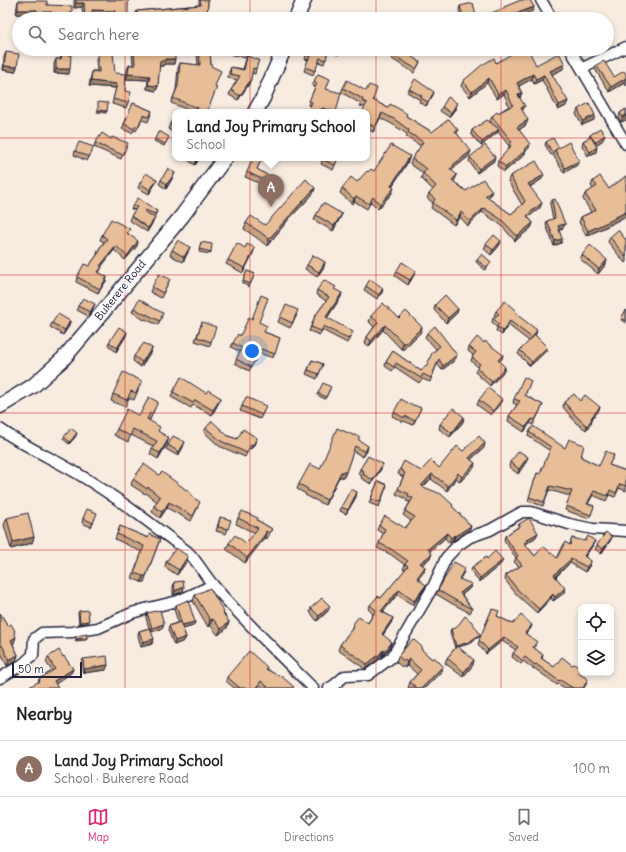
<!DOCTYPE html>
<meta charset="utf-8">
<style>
body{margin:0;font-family:Delius,sans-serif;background:#f2f2f2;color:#202124}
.controls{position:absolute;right:12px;bottom:12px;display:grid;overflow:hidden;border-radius:8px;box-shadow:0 2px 6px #0003}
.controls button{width:36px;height:36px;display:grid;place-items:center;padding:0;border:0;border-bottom:1px solid #e0e0e0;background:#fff;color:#202124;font:20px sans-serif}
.scale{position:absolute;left:12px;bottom:10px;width:70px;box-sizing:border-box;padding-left:4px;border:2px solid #22223b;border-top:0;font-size:11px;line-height:14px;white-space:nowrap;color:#22223b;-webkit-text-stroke:3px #fff;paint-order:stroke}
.you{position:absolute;left:252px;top:351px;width:14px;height:14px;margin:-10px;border:3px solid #fff;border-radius:50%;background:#1a73e8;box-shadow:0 0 0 6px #1a73e833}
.badge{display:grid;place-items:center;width:26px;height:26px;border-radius:50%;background:#db2777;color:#fff;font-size:13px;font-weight:700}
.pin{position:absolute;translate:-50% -33px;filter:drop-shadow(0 1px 2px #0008)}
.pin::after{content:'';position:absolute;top:21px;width:14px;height:12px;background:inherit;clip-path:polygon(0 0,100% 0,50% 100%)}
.popup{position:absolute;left:172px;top:109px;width:198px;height:52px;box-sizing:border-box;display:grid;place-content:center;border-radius:8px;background:#fff;filter:drop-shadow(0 1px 3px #0005);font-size:13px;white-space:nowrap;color:#757577}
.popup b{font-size:15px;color:#202124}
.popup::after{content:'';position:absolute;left:50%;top:100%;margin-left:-8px;border:8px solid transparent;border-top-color:#fff}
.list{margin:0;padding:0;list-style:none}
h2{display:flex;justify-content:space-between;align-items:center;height:52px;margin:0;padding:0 16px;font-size:17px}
h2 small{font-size:13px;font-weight:400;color:#757577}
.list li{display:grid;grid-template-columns:26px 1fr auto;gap:12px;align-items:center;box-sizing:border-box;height:56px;padding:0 16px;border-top:1px solid #e0e0e0}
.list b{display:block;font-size:15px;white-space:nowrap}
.list p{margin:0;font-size:13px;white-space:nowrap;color:#757577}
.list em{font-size:13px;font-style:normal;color:#757577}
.icon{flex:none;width:22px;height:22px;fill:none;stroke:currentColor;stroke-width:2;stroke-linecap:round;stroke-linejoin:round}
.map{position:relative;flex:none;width:626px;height:688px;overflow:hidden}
.search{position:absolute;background:#fff;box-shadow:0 2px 6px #0003;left:12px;right:12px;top:12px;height:44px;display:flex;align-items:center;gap:10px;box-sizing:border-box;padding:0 14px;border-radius:22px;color:#757577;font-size:15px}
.sheet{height:108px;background:#fff}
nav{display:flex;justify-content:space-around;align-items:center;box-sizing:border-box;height:56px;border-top:1px solid #e0e0e0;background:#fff;font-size:11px;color:#757577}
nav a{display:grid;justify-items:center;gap:2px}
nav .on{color:#db2777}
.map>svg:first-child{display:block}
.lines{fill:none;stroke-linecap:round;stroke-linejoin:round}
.street-casing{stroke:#22223b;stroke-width:13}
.secondary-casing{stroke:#22223b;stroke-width:17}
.street{stroke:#fff;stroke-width:10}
.secondary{stroke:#fff;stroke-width:14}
.wall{fill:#c7a382;stroke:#22223b}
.shaded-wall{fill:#a2856a;stroke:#22223b}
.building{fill:#e7be97;stroke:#22223b}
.grid{fill:none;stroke:#d62828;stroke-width:1;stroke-opacity:0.55}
.labels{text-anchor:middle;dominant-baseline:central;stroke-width:3;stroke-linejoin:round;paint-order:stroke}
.street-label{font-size:11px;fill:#22223b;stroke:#fff}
</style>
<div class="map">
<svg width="626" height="688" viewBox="0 0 626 688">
<rect width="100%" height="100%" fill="#f8ece0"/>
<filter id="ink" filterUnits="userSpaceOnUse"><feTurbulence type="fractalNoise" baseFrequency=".025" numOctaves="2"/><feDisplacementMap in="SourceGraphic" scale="8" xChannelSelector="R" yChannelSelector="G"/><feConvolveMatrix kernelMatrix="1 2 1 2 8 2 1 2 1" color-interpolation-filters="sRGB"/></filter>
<g filter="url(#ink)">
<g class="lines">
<defs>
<g id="street">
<path d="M541 0 552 19"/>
<path d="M570 49 626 144"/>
<path d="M587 66 626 47"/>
<path d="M0 429C25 447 54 459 80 475 118 498 153 525 188 552 198 562 204 575 214 586 245 622 280 655 313 688"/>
<path d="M0 678 23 664 33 655 34 639 42 633 72 632 98 628 132 613 145 609 178 601 213 585"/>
<path d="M329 688 333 686 345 676 368 675 392 657 434 585 446 558 457 546 470 537 490 530 522 512H531L569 524 593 529 626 531"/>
</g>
<g id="secondary">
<path d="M296 19 304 0"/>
<path d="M255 112 263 98 284 49"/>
<path d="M0 406 33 386 63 359 97 319 182 216 225 158"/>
</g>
</defs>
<use href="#street" class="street-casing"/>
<use href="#secondary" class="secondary-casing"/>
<use href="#street" class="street"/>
<use href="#secondary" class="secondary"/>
</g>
<g class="wall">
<path d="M74 0H128L127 19H114V15L93 14V19H83L82 7 74 8Z"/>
<path d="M199 0H208L207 19 187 18V19H135V16L137 11 199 5Z"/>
<path d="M18 1 47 5 72 12 70 19H50V16H36V15L16 14 17 6Z"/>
<path d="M460 6 477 19H461L459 10Z"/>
<path d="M134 49H175L174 64H164L163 66H159L158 86 156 91 147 89 148 80 126 79 127 69 129 65H133L132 52Z"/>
<path d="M190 49H210L211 66 215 86 207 112H194L171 103 176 90 178 68 180 63 198 65 197 53 198 50Z"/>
<path d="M230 49H249L246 58 229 54Z"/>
<path d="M308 49H340L338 55 328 50 324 64 318 62 313 75 304 71 308 60 305 59Z"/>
<path d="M6 52 17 67 15 72 3 70 4 57Z"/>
<path d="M62 54 69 74 54 73V64L56 59H60Z"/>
<path d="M98 54 115 73 125 91 128 103 126 108 112 104 116 88 89 86 92 71H97L96 59Z"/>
<path d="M393 55 420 62 418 66 414 73 392 59Z"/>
<path d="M247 56 256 69 255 74 252 73 249 84 238 100 229 95 231 90 237 80 228 78 229 72 231 67 243 69Z"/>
<path d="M496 63 536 65 563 69 552 74 566 106 558 110 542 80 534 84 532 79 519 86 520 98 523 110 522 111 526 125 519 130 529 148 526 151 524 155 504 172 497 166 498 161 508 150 509 146 498 132 481 146 471 134 472 130 491 123 490 121 492 116 498 113 509 106 504 94 497 99 487 83 470 97 461 86 463 81Z"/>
<path d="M596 65 614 77 626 74V86L625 84 626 82 609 92 595 69Z"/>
<path d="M318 74 326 89 336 112H308L310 107 308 105 315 87 312 86Z"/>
<path d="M343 88 373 100 388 108 406 116 432 132 458 130 457 133 469 156 453 169 452 171 455 180 453 181 466 191 490 196 488 198 511 214 522 205 508 181 510 176 542 179 530 187 540 208 528 217 533 223 531 228 515 241 501 225 482 212 468 226 460 217 454 225 431 208 433 203 427 198 429 194 433 190 421 178 423 173 410 164 412 159 421 146 406 137 407 134 392 124 380 118 373 132 367 129V112L364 107 360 106 361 104 341 92Z"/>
<path d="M409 89 433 95 426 106 419 102 420 100 407 92Z"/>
<path d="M133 103 152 111 148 122 142 120 136 131 134 130 132 133 122 129Z"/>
<path d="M457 103 456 108 449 117 440 111 442 107Z"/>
<path d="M578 109 594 120 582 125 576 114Z"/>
<path d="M626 109V120L621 122 619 119 620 113Z"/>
<path d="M175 117V134L168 129 170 124Z"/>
<path d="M590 135 603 140 596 145V152L588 156 582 146 583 141 589 138Z"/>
<path d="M111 139 126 147 121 159 94 147 95 143Z"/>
<path d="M155 139H168L164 146 154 141Z"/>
<path d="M546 142 559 148 577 165 564 173 553 155 554 153 551 155 545 145Z"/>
<path d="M75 151 92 152 87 161 74 155Z"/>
<path d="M470 157 494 161 477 173 469 161Z"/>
<path d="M185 158H200L195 165Z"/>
<path d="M262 158 257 169 275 180 273 184 265 196 258 192 261 184 245 177 247 172Z"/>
<path d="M323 158H338L333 170 321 164Z"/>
<path d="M408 162 392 186V193L378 209 371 202 367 209 354 201 352 204 340 193 342 188 357 182 368 172 374 171Z"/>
<path d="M626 176V216L613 223 612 224 586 236 579 222 581 217 591 212 583 199 585 194 593 189 591 186 593 181 609 189Z"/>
<path d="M173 177 166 189 159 184 161 180Z"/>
<path d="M140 183 155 184 149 194 138 188Z"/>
<path d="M315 188 313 194 288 220 267 246 257 238 244 229 246 223 265 225Z"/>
<path d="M552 200 565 224 563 228 559 230 561 243 554 246 546 225 547 221 553 219 550 204Z"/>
<path d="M133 205 157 211 154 218 153 222 147 232 129 220 131 216 135 210 131 209Z"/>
<path d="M342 214 340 218 333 231 314 220 316 215Z"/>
<path d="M128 233 137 246 125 260 114 250 101 267H102L99 273 107 277 106 281 98 293 76 282 77 277 89 266 97 255V254L98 250 104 242 100 240 102 235Z"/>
<path d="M610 237 625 239H626V262L625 263 608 242Z"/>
<path d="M501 241 499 246 491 255 484 249 486 244Z"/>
<path d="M201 242 211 252 210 254 199 252Z"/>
<path d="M245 248 253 253 243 273 226 264 228 260Z"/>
<path d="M172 250 188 252 183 262 170 255Z"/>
<path d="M582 255 606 264 598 274 580 259Z"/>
<path d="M477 260 491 262 490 264 485 270 476 262Z"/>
<path d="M307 265 324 267 317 277 305 269Z"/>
<path d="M247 271 255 274 249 287 242 283Z"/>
<path d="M396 272 414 275 408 285 395 276Z"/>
<path d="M170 279 161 298 150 292 152 287Z"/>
<path d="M366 286 382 293 377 299 364 290Z"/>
<path d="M317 290H335L341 297 327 318 351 336 347 343 322 330 320 335 309 331 315 316 326 301 316 294Z"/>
<path d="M435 305 458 309 457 313 446 323 434 310Z"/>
<path d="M78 306 93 309 88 316 77 310Z"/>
<path d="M134 308 161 318 158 325 145 319 144 320 132 312Z"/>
<path d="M626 310V323L621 320Z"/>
<path d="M496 311 516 314 536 334 534 336 546 351 530 366 518 354 520 350 529 341 508 325 502 335 496 331 497 328 492 322 493 318 495 317 494 316Z"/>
<path d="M297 315 290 328 278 322 280 317Z"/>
<path d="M371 316 399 318 422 327 420 333 404 349H401L383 330 369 346 365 343 367 337 374 327 369 322Z"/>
<path d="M70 321 69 326 63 335 50 327 52 323Z"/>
<path d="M202 322 211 342 210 346 195 341Z"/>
<path d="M259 322 264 332 280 338 273 358 259 353 249 371 235 363 240 352 231 347 233 343 240 336Z"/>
<path d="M427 333 457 355 455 360 442 370 437 364 430 382 422 379 419 383 395 367 392 371 385 366 386 362 393 351 421 371 426 367 436 349 425 337Z"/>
<path d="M126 336 116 352 108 345 109 342Z"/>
<path d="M469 347 502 359 499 361 505 367 504 371 490 386 475 372 478 367 471 361 473 355 468 351Z"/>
<path d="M152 348 150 353 141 367 133 361 134 356Z"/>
<path d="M312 360 323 364 317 379 306 374Z"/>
<path d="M529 385 525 395 543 405 533 425 530 423 524 432 508 421 509 416 517 405 513 403 514 399Z"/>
<path d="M139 388 134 400 129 398 125 407 111 401 113 394Z"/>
<path d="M330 389 325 399 317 395 318 393Z"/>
<path d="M173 392 206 393 221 398 219 402 212 415 193 405 191 408 171 397Z"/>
<path d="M479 400 501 404 491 415 477 405Z"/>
<path d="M580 401 600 407 598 411 592 419 591 424 586 430 576 423 563 407 564 402Z"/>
<path d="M242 406 264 411 260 419 240 411Z"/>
<path d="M413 406 421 408 413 425 404 421 403 422 392 416 394 412Z"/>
<path d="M155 408 150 420 148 419 147 420 159 432 167 444 158 459 150 454 153 446 131 435 128 442 114 435 117 429 139 416Z"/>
<path d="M464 417 463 422 450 437 439 429 440 424Z"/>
<path d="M206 428 228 436 237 439 256 442 251 449 249 448 245 457 219 446 204 432Z"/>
<path d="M529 432 565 448 581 457 599 466 614 455 609 465 626 471V491L619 488 615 497 609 495 606 501 593 495 588 504 594 506 589 519 565 510 570 496 549 490 543 506 528 501 537 473 540 474 550 451 528 436Z"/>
<path d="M76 436 69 444 63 439 64 437Z"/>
<path d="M359 440 367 451 363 457 353 451 344 477H339L325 505 305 495 306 494 297 489 299 484Z"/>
<path d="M168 445 183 447 178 456 166 449Z"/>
<path d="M484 448 471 459 474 468 460 482 456 478 447 491 431 479 423 487 453 505 452 506 471 526 469 530 453 541V540L449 543 445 538 430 551V558L422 565 425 567 424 572 418 579 424 589 413 605 397 595 383 612 393 618 391 623 383 635 390 647 384 655 382 656 381 655 377 660 365 669 338 650 340 645 351 630 353 624 368 623 373 614 368 609 370 605 381 598 405 570 403 569 405 565 390 554 377 548 383 534 377 530 379 525 405 528 411 521 403 515 405 511 410 502 406 501 407 499 396 494 403 477 398 474 400 469 421 471 439 468 463 451Z"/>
<path d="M510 462H526L518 474 509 467Z"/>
<path d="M360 469H381L371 484 361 478 362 476 358 474Z"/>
<path d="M133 479 191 497 198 507 191 521 167 508 160 518 152 512 154 506 157 502 146 493 145 494 131 485Z"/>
<path d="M378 481 387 485 379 507 369 503Z"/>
<path d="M356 497 346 514 340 511 341 507Z"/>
<path d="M220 517 228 529 226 534 216 531Z"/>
<path d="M7 518 34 537 32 543 11 549 4 525Z"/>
<path d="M83 518H95L91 527 82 523Z"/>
<path d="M238 518 257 520 272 529 267 539 264 537 245 563 226 549 229 543H246L255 533 236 524Z"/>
<path d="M519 524 536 537 526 544H525L535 556 557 558 570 544 572 538 593 545 585 557 591 561 590 565 585 572 570 563 556 577 564 593 553 601 551 598 537 613 517 595 505 580 506 575 519 567 514 562 516 558 504 540 505 536 518 527Z"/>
<path d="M120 526 148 538 144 582H141L132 578 142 552 115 539Z"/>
<path d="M612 537 610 541 601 554 595 549 597 545Z"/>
<path d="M487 559 501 564 479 582 471 571 472 567Z"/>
<path d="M187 561 177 575 165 567 166 562Z"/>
<path d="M464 572 460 579 470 588 462 595 472 609 470 613 451 603 436 594 438 590Z"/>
<path d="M174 582 183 592 173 595V587Z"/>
<path d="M195 595 224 614 229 622 227 628 218 635 210 625 208 627 193 601Z"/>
<path d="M176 605 195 622 193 626 183 629 186 637 184 641 174 645 168 630 169 626 178 622 174 609Z"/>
<path d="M311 608 328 611 317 621 310 612Z"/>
<path d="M492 609 497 616 513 624 531 628 526 634 536 646 534 648 543 655 542 659 554 667 579 673 587 683 584 688H565L558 684 557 685 534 668V669L523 661 521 664 512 657 513 653 516 650 502 641 486 654 478 644Z"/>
<path d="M79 611 89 621 88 623 79 624 78 613Z"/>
<path d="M0 613 8 626 14 634V643L13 644 18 655 16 661 7 666 0 651Z"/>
<path d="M147 613 164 624 162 629 151 632 152 644 141 647 138 636 139 631 149 628 146 618Z"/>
<path d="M451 629 480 634V636L468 644 458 647 473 665 463 677 445 663 447 658 455 648 450 632Z"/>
<path d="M422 647 421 650 432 659 443 666 441 672 425 688H408L410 682 417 674 407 665 405 668 403 666 402 667 396 662 398 656Z"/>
<path d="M48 657H63L73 669 71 673 56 683 38 682 39 679 52 671 46 662Z"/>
<path d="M83 659 106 670 83 673 81 664Z"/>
<path d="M267 669 293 688H263L260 685 258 688H234L226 681 227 677Z"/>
</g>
<g class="shaded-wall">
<path d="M76 3H84L82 7 74 8Z"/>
<path d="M534 7 533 11 512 19H504L505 18Z"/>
<path d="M18 10H37L36 15 16 14Z"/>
<path d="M92 10 115 11 114 15 91 14Z"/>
<path d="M37 12H52L50 16H36Z"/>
<path d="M187 14H201L199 19 185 18Z"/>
<path d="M115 16H128L127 19H114Z"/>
<path d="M190 49H199L198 50Z"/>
<path d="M165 59H175L174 64H164L163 66H158L160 61Z"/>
<path d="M565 64 563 69 549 76 550 71Z"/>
<path d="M4 66 17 67 15 72 3 70Z"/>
<path d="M56 69H70L69 74 54 73Z"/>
<path d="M128 74 150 76 148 80 126 79Z"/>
<path d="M533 74 532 79 515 88 517 83Z"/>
<path d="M544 75 542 80 534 84 536 79Z"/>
<path d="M489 78 487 83 470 97 472 92Z"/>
<path d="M626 78V82L609 92 611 87Z"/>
<path d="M251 79 249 84 238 100 240 96Z"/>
<path d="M91 81 117 84 116 88 89 86Z"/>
<path d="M148 85 158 86 156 91 147 89Z"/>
<path d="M506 90 504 94 497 99 498 94Z"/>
<path d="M434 92 433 95 426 106 428 102Z"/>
<path d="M522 93 520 98 518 95Z"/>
<path d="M568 101 566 106 558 110 559 105Z"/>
<path d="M457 103 456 108 449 117 451 113Z"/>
<path d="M525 106 523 110 519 113 521 108Z"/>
<path d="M98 110 107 111 106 113 97 112Z"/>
<path d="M382 113 380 118 373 132 375 127Z"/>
<path d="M595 115 594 120 582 125 583 121Z"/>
<path d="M626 115V120L621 122 623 117Z"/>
<path d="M528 120 526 125 516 132 517 127Z"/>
<path d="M499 129 498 132 481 146 482 142Z"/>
<path d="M605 135 603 140 594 147 595 142Z"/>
<path d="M530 144 529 148 526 151 524 155 504 172 506 167 524 149Z"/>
<path d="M597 147 596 152 588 156 590 152Z"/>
<path d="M471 151 469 156 453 169 452 171 448 174 450 169 453 165Z"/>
<path d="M410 156 408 162 389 191 391 186Z"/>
<path d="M495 157 494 161 477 173 479 169Z"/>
<path d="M198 158H200L195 165 197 160Z"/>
<path d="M579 161 577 165 564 173 565 168Z"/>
<path d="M175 173 173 177 166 189 167 184Z"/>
<path d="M457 175 455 180 450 185 452 180Z"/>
<path d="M544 175 542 179 526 189 528 184Z"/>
<path d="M157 180 155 184 149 194 150 190Z"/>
<path d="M275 180 273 184 265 196 267 191Z"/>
<path d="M315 188 313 194 288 220 267 246 269 239 291 214Z"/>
<path d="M394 188 392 193 378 209 380 204Z"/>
<path d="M492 191 490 196 483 201 485 196Z"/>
<path d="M356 196 354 201 352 204 354 199Z"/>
<path d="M542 203 540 208 530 216 525 221 527 216 532 211Z"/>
<path d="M484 208 482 212 468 226 470 221Z"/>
<path d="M461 212 460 217 454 225 456 220Z"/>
<path d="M626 212V216L613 223 612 224 586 236 588 231Z"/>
<path d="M342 214 340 218 333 231 334 226Z"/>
<path d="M155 218 153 222 147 232 148 228Z"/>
<path d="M533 223 531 228 515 241 517 236Z"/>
<path d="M565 224 563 228 556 231 558 226Z"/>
<path d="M562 239 561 243 554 246 555 241Z"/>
<path d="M138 241 137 246 125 260 127 256Z"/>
<path d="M501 241 499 246 491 255 493 250Z"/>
<path d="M116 246 114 250 99 270 100 266Z"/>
<path d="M190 247 188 252 183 262 184 257Z"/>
<path d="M255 248 253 253 243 273 245 268Z"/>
<path d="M607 260 606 264 598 274 599 269Z"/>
<path d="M325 262 324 267 317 277 319 272Z"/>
<path d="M416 271 414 275 408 285 410 280Z"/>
<path d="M107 277 106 281 98 293 100 289Z"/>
<path d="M383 288 382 293 377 299 379 295Z"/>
<path d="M342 293 341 297 325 321 326 317Z"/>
<path d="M95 304 93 309 88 316 90 312Z"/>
<path d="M458 309 457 313 446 323 448 318Z"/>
<path d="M70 321 69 326 63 335 65 330Z"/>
<path d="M510 321 508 325 502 335 503 331Z"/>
<path d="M385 325 383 330 369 346 371 341Z"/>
<path d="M422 327 420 333 404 349H401L403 343Z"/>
<path d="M537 330 536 334 530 342 532 338Z"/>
<path d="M127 332 126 336 116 352 117 348Z"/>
<path d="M547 347 546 351 530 366 532 362Z"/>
<path d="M152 348 150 353 141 367 142 362Z"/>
<path d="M457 355 455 360 442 370 443 366Z"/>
<path d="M503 355 502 359 497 364 498 360Z"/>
<path d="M505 367 504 371 490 386 492 382Z"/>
<path d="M221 398 219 402 212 415 213 410Z"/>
<path d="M502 399 501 404 491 415 493 411Z"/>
<path d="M600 407 598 411 589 422 591 418Z"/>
<path d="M464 417 463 422 450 437 452 433Z"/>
<path d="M532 419 530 423 524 432 526 427Z"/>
<path d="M592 419 591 424 586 430 587 426Z"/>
<path d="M77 433 76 436 69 444 70 442Z"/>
<path d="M169 438 167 444 158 459 160 453Z"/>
<path d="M257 438 256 442 251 449 253 445Z"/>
<path d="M185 442 183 447 178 456 179 452Z"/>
<path d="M485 443 484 448 467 463 469 458Z"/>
<path d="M368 446 367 451 363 457 365 452Z"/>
<path d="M528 457 526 462 518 474 519 469Z"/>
<path d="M475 463 474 468 460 482 462 477Z"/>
<path d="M383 464 381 469 371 484 373 480Z"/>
<path d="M341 472H346L344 477H339L325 505 327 500Z"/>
<path d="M458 473 456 478 447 491 448 486Z"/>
<path d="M432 474 431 479 419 491 421 486Z"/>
<path d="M357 492 356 497 346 514Z"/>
<path d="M169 502 167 508 160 518 162 512Z"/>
<path d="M471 526 469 530 453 541 455 536Z"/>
<path d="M266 533 264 539 245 563 247 558Z"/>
<path d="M447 533 445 538 426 554 428 549Z"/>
<path d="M538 533 536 537 526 544 525 545 524 543 526 540Z"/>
<path d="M454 535 453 540 449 543 451 538Z"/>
<path d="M34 537 32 543 11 549 13 542Z"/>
<path d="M612 537 610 541 601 554 603 549Z"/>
<path d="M160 539 144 582H141L143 576Z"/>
<path d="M595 541 593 545 582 560 584 556Z"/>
<path d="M432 554 430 558 418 568 420 563Z"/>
<path d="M188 556 187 561 177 575 179 570Z"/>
<path d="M571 559 570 563 553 579 554 575Z"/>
<path d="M503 560 501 564 479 582 480 578Z"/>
<path d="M591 561 590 565 585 572 587 567Z"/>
<path d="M425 567 424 572 415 583 417 578Z"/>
<path d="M472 584 470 588 459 597 460 593Z"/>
<path d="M426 585 424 589 413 605 414 601Z"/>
<path d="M184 587 183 592 173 595 175 591Z"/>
<path d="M565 588 564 593 553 601 555 597Z"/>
<path d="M399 590 397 595 380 615 381 611Z"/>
<path d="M553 594 551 598 537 613 539 609Z"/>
<path d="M330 606 328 611 317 621 319 616Z"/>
<path d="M393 618 391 623 380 639 382 634Z"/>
<path d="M213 619 210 625 208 627 210 620Z"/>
<path d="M89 621 88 623 79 624 80 622Z"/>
<path d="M195 622 193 626 180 630 182 625Z"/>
<path d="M229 622 227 628 218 635 221 629Z"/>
<path d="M164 624 162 629 150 632 152 628Z"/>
<path d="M532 625 531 628 523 637 525 633Z"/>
<path d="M480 634V636L468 644 455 648 456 646Z"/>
<path d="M16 637 14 643 9 646 11 640Z"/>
<path d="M186 637 184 641 174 645 175 641Z"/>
<path d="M504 637 502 641 486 654 488 650Z"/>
<path d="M87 638 86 640 75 641 76 639Z"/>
<path d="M154 639 152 644 141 647 143 642Z"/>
<path d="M392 642 390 647 382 656 384 651Z"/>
<path d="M383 650 381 655 377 660 365 669 367 664Z"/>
<path d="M18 655 16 661 7 666 9 660Z"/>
<path d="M409 659 407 665 405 668 407 662Z"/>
<path d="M474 660 473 665 463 677 464 672Z"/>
<path d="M108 665 106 670 83 673 84 669Z"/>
<path d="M443 666 441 672 425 688H422Z"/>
<path d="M73 669 71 673 53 686 54 681Z"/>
</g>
<g class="building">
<path d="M76 0H128V16H115V11L92 10 93 19H85L84 3H76Z"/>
<path d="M200 0H208L207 19H201V14H187V19H137V11L201 5Z"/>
<path d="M521 0H530L534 7 505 18V19H483L482 17 504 8V7Z"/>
<path d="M18 1H47V5L72 6V12H70V19H52V12H37V10H18Z"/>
<path d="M473 3 477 19H464L460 6Z"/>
<path d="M134 49H175V59H165V61H160L158 86 148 85 150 76 128 74 129 65H135Z"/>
<path d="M199 49H210L211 66 221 71 215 86 217 87 207 112H196L198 108 173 98 178 86 180 63 200 65Z"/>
<path d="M231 49H249L248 54 231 50Z"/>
<path d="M308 49H328L326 60 320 58 315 71 305 67 310 56 306 55Z"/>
<path d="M397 49H400L420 62 416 69 393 55Z"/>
<path d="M521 49H528L536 65 559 53 565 64 550 71 568 101 559 105 544 75 536 79 533 74 517 83 522 93 518 95 525 106 521 108 528 120 517 127 530 144 524 149 526 150 506 167 498 161 511 146 509 144 512 142 492 116 497 112 498 113 513 105 506 90 498 94 489 78 472 92 463 81 482 65 494 58 496 63 515 52Z"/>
<path d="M6 52 19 54 17 67 4 66Z"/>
<path d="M113 53 115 73 126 74 125 91 131 92 128 103 113 99 117 84 91 81 92 71 99 72 98 54Z"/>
<path d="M62 54 71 55 70 69H56V59H61Z"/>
<path d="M247 56 259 60 256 69 253 68 251 79 240 96 231 90 240 76 230 74 231 67 244 70Z"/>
<path d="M604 61 614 77 624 71 626 74V78L611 87 596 65Z"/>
<path d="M318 74 330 79 326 89 341 93 336 112 322 108 320 112H309L308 111 312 102 309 101 317 83 314 81Z"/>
<path d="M415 79 434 92 428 102 421 98 422 96 409 89Z"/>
<path d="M347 80 366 91 369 85 377 88 373 100 388 108 390 104 401 110 407 114 406 116 432 132 449 119 458 130 455 131 471 151 453 165 454 166 450 169 457 175 452 180 466 191 483 179 492 191 485 196 511 214 524 203V202L525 201 510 176 536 161 544 175 528 184 542 203 532 211 527 216 533 223 517 236 502 220 484 208 470 221 461 212 456 220 433 203 435 199 429 194 436 186 423 173 427 169 412 159 423 142 408 132 409 130 394 119 382 113 375 127 367 123V112H362L367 103 362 101 363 99 343 88Z"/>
<path d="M448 97 457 103 451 113 442 107Z"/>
<path d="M98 102 108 103 107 111 98 110Z"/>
<path d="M133 103 152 111 149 117 143 115 138 127 136 126 134 129 124 124Z"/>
<path d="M589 103 595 115 583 121 578 109Z"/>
<path d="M626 109V115L623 117 620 113Z"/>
<path d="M175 117V128L170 124Z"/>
<path d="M487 120 499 129 482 142 472 130Z"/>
<path d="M600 128 605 135 595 142 590 135Z"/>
<path d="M158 132H161L169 137 165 144 155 139Z"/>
<path d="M102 133 111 139 112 137 128 143 123 155 95 143Z"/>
<path d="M591 137 597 147 590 152 583 141Z"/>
<path d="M553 138 559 148 552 152 546 142Z"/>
<path d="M79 142 94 147 89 157 75 151Z"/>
<path d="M569 142 579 161 565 168 555 150Z"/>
<path d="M391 145 410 156 391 186 394 188 380 204 373 197 369 204 356 196 354 199 342 188 351 177 357 182 367 171 368 172 371 169 374 171Z"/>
<path d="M485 145 495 157 479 169 470 157Z"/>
<path d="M194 158H198L197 160Z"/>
<path d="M253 158H262L257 169 275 180 267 191 260 187 264 180 247 172Z"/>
<path d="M323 158H338L335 165 323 160Z"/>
<path d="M168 168 175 173 167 184 161 180Z"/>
<path d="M146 173 157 180 150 190 140 183Z"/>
<path d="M600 176 609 189 626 176V212L614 218V219L588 231 581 217 596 210 585 194 597 186 593 181Z"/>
<path d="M306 179 315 188 291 214 269 239 260 232 246 223 251 216 265 225Z"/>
<path d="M138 198 157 211 155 214 145 210 144 211 155 218 148 228 131 216 137 207 133 205Z"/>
<path d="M555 199 565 224 558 226 562 239 555 241 547 221 555 218 552 200Z"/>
<path d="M323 203 342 214 334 226 316 215Z"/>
<path d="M111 219 130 229 127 233 138 241 127 256 116 246 100 266 102 267 98 272 107 277 100 289 77 277 84 264 89 266 100 251 98 250 107 239 102 235Z"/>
<path d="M618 230 625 239H626V257L610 237Z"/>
<path d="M494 235 501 241 493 250 486 244Z"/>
<path d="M178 240 190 247 184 257 172 250Z"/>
<path d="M201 242 212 244 211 252 199 249Z"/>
<path d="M237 243 245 248 247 244 255 248 245 268 228 260Z"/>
<path d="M590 245 607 260 599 269 582 255Z"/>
<path d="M482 254 491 262 486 267 477 260Z"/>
<path d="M313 255 325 262 319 272 307 265Z"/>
<path d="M402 262 416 271 410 280 396 272Z"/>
<path d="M247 271 255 274 250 284 243 281Z"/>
<path d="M159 274 170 279 163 293 152 287Z"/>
<path d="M370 279 383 288 379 295 366 286Z"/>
<path d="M324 280 336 287 334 289 342 293 326 317 353 332 348 339 324 326 321 331 311 327 315 316 329 297 317 290Z"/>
<path d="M261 295 268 298 259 322 267 326 264 332 280 338 275 354 261 349 251 367 236 359 242 348 233 343 238 334 240 336 249 317 252 319Z"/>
<path d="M445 295 458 309 448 318 435 305Z"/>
<path d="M83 298 95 304 90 312 78 306Z"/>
<path d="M139 299 155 309 163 313 160 321 146 314V315L134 308Z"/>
<path d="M505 301 517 312 516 314 537 330 532 338 510 321 503 331 497 327 499 324 493 318 499 314 496 311Z"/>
<path d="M383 303 399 318 406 311 422 327 406 343H403L385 325 371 341 367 337 378 322 371 316Z"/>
<path d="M286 305 298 310 292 323 280 317Z"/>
<path d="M626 310V321L621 318Z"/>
<path d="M58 314 70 321 65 330 52 323Z"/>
<path d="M202 322 216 327 211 342 197 337Z"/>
<path d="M435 326 457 355 443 366 439 359 431 378 423 374 421 378 396 363 394 367 386 362 393 351 421 371 425 366 426 367 432 353 440 346 427 333Z"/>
<path d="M119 327 127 332 117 348 109 342Z"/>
<path d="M535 335 547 347 532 362 520 350Z"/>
<path d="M477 337 484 343 485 341 503 355 498 360 505 367 492 382 477 368 480 364 472 357 476 352 469 347Z"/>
<path d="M144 343 152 348 142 362 134 356Z"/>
<path d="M312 360 323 364 319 374 308 370Z"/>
<path d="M123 372 142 381 136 393 131 391 127 400 113 394Z"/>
<path d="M181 377 206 393 208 390 221 398 213 410 195 400 193 403 173 392Z"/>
<path d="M524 377 531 381 525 395 543 405 535 420 532 419 526 427 509 416 520 401 514 399Z"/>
<path d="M323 383 331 387 326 397 318 393Z"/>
<path d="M488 388 502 399 493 411 479 400Z"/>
<path d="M574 394 580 401 585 395 600 407 591 418 592 419 587 426 578 418 564 402Z"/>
<path d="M149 397 158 402 152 414 150 413 147 419 160 427 158 431 169 438 160 453 152 449 157 441 133 429 130 436 117 429 127 409 139 416Z"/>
<path d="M246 397 266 406 262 415 242 406Z"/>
<path d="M401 399 413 406 414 405 421 408 415 421 405 416 404 418 394 412Z"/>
<path d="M453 408 464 417 452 433 440 424Z"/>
<path d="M212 421 228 436 237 439 243 429 257 438 253 445 251 444 247 453 221 441 206 428Z"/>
<path d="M533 426 565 448 569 439 584 445 581 457 599 466 606 451 614 455 609 465 626 471V486L620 484 616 493 610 490 608 496 594 491 587 504 594 506 591 515 566 506 572 491 550 486 544 502 529 497 537 473 540 474 551 447 529 432Z"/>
<path d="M71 428 77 433 70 442 64 437Z"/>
<path d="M337 428 353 435 359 436V440L368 446 365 452 355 446 346 472H341L327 500 307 490 308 489 299 484 310 464 320 469Z"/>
<path d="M173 436 185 442 179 452 168 445Z"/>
<path d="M479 436 485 443 469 458 475 463 462 477 458 473 448 486 432 474 421 486 441 494 453 505 452 506 471 526 455 536 454 535 451 538 447 533 428 549 432 554 420 563 425 567 417 578 426 585 414 601 399 590 381 611 393 618 382 634 392 642 386 650 384 651 383 650 379 655 367 664 340 645 354 626 353 624 359 616 368 623 376 610 370 605 378 596 381 598 408 566 405 564 408 561 391 549 379 543 385 529 379 525 385 516 405 528 415 517 405 511 413 498 408 496 409 494 398 489 405 473 400 469 404 461 421 471 431 460 439 468 457 446 463 451Z"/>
<path d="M519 451 528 457 519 469 510 462Z"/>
<path d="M368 456 383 464 373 480 363 474 364 471 360 469Z"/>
<path d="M144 464 159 475 162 472 192 494 191 496 200 502 193 516 169 502 162 512 154 506 160 497 148 487 147 489 133 479Z"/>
<path d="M378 481 387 485 380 502 371 499Z"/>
<path d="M351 489 357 492 348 510 341 507Z"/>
<path d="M87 509 97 513 93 523 83 518Z"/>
<path d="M242 511 258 518 257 520 272 529 269 533 266 531 265 532 266 533 247 558 229 543 235 535 246 543 258 528 238 518Z"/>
<path d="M28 513 34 537 13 542 7 518Z"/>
<path d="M220 517 231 520 228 529 218 527Z"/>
<path d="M529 518 538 533 526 540 527 541 524 543 535 556 543 546 557 558 565 542 570 545 572 538 585 541 588 536 595 541 584 556 591 561 587 567 571 559 554 575 565 588 555 597 553 594 539 609 518 590 506 575 522 565 516 558 518 556 505 536 520 526 519 524Z"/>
<path d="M120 526 148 538 149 534 160 539 146 576H143L134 573 144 546 117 534Z"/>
<path d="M606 532 612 537 603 549 597 545Z"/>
<path d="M176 548 188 556 179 570 166 562Z"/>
<path d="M495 551 503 560 480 578 472 567 486 557 487 559Z"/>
<path d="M454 562 465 568 459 579 472 584 460 593 472 609 453 599 438 590Z"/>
<path d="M183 581 184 587 175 591 174 582Z"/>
<path d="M210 588 224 612 223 613 229 622 221 629 213 619 210 620 195 595Z"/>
<path d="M322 598 330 606 319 616 311 608Z"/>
<path d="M188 600 195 622 182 625 176 605Z"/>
<path d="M492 609 499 611 497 616 513 624 521 615 532 625 525 633 537 642 533 647 543 655 541 658 554 667 562 657 572 665 574 664 581 669 578 673 588 679 583 688H573L560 680 559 681 536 664 535 665 525 657 522 660 513 653 518 647 504 637 488 650 479 640Z"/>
<path d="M88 610 89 621 80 622 79 611Z"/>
<path d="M160 610 164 624 152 628 147 613Z"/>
<path d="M0 613 8 626 11 624 15 631 14 632 16 637 11 640 18 655 9 660 2 645 1 646 0 644Z"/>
<path d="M465 616 472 622 480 634 469 642 456 646 451 629 456 628Z"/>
<path d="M180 622 186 637 175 641 169 626Z"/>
<path d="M150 628 154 639 143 642 139 631Z"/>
<path d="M87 634V638L76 639V636Z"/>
<path d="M413 639 422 647 421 649 432 659 434 657 443 666 422 688H417L410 682 421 670 409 659 407 662 405 660 404 661 398 656Z"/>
<path d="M457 646 474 660 464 672 447 658Z"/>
<path d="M59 650 63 657 64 656 73 669 54 681 58 688H27L40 681 39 679 55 669 48 657Z"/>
<path d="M249 651 267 667 266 669 279 676 280 675 294 687 293 688H269L261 681 257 688H240L227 677Z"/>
<path d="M107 656 108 665 84 669 83 659Z"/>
</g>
</g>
<path class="grid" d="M125 0V19M250 0V19M376 0V19M501 0V19M125 49V688M250 49V688M376 49V688M501 49V688M0 138H626M0 275H626M0 413H626M0 550H626"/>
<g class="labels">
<g class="street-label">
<text transform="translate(120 290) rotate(-51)">Bukerere Road</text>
</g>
</g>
</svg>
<div class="controls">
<button><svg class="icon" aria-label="locate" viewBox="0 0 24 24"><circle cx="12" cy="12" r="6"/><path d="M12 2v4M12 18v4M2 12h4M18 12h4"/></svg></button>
<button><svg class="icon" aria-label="layers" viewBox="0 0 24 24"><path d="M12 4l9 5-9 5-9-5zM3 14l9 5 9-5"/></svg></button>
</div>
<div class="scale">50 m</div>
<div class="you"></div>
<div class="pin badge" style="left:271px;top:207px;background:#8d6e63">A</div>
<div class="popup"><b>Land Joy Primary School</b>School</div>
<div class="search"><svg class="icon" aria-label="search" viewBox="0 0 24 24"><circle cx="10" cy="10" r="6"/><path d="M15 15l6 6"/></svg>Search here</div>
</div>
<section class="sheet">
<h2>Nearby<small></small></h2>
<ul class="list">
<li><span class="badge" style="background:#8d6e63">A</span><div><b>Land Joy Primary School</b><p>School · Bukerere Road</p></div><em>100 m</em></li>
</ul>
</section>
<nav>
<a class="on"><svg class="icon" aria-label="map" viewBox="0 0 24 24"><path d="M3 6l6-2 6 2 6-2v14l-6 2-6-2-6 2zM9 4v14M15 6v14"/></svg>Map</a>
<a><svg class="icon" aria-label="directions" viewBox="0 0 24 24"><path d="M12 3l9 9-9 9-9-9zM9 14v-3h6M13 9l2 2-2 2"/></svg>Directions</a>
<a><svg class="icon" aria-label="saved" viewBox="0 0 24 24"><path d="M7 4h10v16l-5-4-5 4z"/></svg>Saved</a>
</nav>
